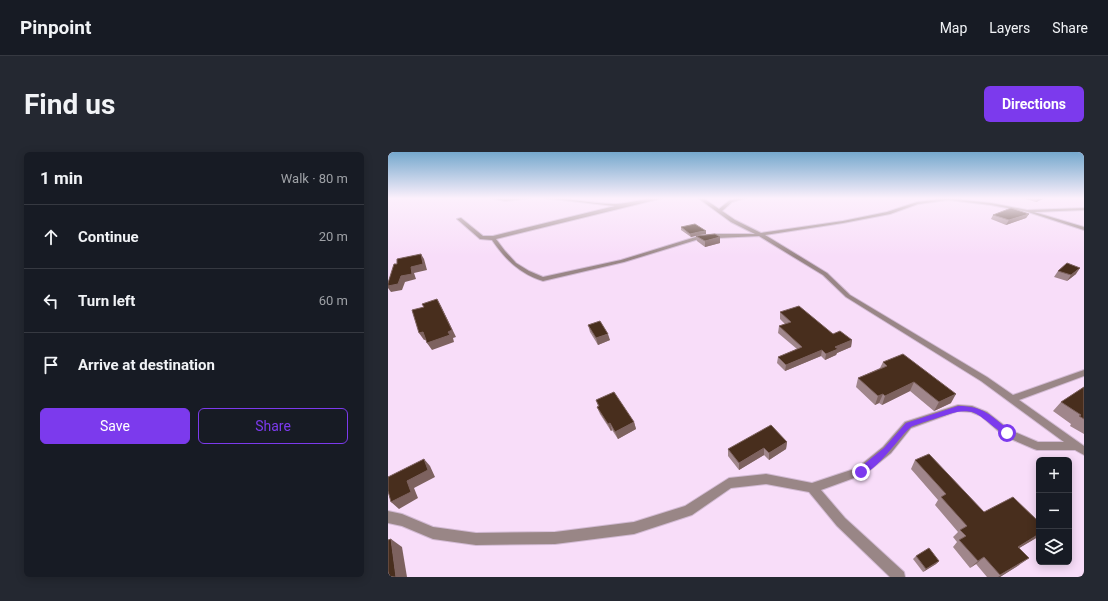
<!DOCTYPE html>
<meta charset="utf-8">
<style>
body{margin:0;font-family:Roboto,sans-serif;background:#242831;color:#f1f3f6}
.controls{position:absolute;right:12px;bottom:12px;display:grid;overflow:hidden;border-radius:6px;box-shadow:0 2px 10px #0003}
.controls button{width:36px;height:36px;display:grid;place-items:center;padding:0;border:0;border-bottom:1px solid #363941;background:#171b24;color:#f1f3f6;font:20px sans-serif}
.stop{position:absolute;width:12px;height:12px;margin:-9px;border:3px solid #7c3aed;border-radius:50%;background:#fff}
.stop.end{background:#7c3aed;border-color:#fff;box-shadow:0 1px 4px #0008}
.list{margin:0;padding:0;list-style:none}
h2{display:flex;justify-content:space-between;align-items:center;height:52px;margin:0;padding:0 16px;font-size:17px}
h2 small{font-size:13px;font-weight:400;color:#9ea1a6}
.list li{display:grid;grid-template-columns:26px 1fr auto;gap:12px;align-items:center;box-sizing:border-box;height:64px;padding:0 16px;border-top:1px solid #363941}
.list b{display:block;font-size:15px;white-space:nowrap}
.list em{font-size:13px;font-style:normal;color:#9ea1a6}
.actions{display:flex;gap:8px;padding:12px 16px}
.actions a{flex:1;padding:9px 0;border:1px solid #7c3aed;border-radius:6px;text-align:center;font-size:14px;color:#7c3aed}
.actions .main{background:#7c3aed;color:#fff}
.icon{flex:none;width:22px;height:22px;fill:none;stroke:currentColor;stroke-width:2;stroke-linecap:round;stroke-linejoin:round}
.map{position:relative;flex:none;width:696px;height:425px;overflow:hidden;border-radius:6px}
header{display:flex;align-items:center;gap:24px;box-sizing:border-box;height:56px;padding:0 20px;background:#171b24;border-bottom:1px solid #363941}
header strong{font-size:19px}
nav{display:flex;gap:22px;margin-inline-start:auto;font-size:14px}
.intro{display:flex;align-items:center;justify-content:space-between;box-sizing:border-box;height:96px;padding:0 24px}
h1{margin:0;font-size:28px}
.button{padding:10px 18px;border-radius:6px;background:#7c3aed;color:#fff;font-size:14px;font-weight:700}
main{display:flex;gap:24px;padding:0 24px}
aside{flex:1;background:#171b24;border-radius:6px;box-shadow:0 2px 10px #0003}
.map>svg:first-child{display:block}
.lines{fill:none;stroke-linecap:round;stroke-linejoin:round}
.street-casing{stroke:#d2bad3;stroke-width:2}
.street{fill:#998686;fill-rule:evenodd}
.wall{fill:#a0868b}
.shaded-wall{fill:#7d625f}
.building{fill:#482e1d;stroke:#7d625f}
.route{fill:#7c3aed}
</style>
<header>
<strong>Pinpoint</strong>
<nav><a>Map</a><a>Layers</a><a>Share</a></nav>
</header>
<div class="intro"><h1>Find us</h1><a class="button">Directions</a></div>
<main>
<aside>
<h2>1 min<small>Walk · 80 m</small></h2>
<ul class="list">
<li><svg class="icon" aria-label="ahead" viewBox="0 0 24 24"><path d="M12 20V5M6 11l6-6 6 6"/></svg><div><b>Continue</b></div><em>20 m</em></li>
<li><svg class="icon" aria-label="left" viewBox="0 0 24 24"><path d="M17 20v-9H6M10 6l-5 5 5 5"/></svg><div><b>Turn left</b></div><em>60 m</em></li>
<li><svg class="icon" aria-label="arrive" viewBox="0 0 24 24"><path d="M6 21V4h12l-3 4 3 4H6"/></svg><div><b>Arrive at destination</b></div></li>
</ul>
<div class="actions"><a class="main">Save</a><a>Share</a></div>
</aside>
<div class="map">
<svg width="696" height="425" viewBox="0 0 696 425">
<rect width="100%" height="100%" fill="#f8ddf9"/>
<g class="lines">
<defs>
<g id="street">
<path d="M102 46H142L117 49Z"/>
<path d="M156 46C180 45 204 52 228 52 244 51 259 45 275 46L108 87 117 99 128 111 141 119 155 125 233 108 311 84 329 82H367L343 70 310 46H315L331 57 342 48 358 46 344 50 334 59 347 68 373 81 455 69 499 60 529 50 559 46 603 51 639 58 696 56V58L646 60 696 75V78L640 60 603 53 560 48 530 52 502 62 455 71 377 83 439 121 462 143 599 225 625 243 696 218V224L631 248 696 294V303L687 298H649L646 297 616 284 593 264 583 260 570 259 523 276 503 301 477 322 433 338 457 366 516 420 517 425H502L449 374 421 340 378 332 343 336 304 363 246 382 167 392 88 393 45 387 14 374 0 371V359L14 362 45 375 88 381 167 380 246 370 297 354 341 326 378 322 424 331 469 316 495 295 517 270 570 253 584 254 599 260 622 278 650 290H676L593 229 458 145 435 123 371 84 329 86 311 87 236 110 155 129C132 122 117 107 104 88L92 87 69 67 73 66 95 84H105L227 54Z"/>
</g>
</defs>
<use href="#street" class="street-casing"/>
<use href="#street" class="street"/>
</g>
<g class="wall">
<path d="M634 46H657L648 50Z"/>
<path d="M641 62 638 66 618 73 603 67 605 63Z"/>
<path d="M293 75 318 82 311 83 303 85 293 78Z"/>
<path d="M308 84 332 91 317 95 309 89Z"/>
<path d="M670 119 688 122 679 129 666 125Z"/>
<path d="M392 160 445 182 464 188 463 195 449 201 448 203 437 208 433 204 397 219 389 211 390 205 409 197 390 181 391 174 397 172 392 167Z"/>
<path d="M200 173 222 188 210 193 202 180Z"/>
<path d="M495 210 563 251 546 259 522 239 494 253 491 251 487 253 468 235 470 226 492 216Z"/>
<path d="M696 235V282L682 274 683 272 665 259 673 250Z"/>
<path d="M208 248 246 270 248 277 230 287 224 278 223 279 212 262 209 255 210 254Z"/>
<path d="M399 290 398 297 381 308 376 303 351 318 340 304V297Z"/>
<path d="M527 308 596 360 651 370V384L631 396V413L612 425H599L588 412 582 416 565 395 569 390 565 385 570 380 547 353 550 348 523 317Z"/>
<path d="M528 404 551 409 548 412 535 420 525 407Z"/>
</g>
<g class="shaded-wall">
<path d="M650 46H657L648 50Z"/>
<path d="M641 62 638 66 618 73 621 68Z"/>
<path d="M318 79V82L311 83 303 85 302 82 311 80Z"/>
<path d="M332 85V91L317 95V89Z"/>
<path d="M33 102 36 107 39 118 26 121 28 127 17 130 14 138 3 140 0 136V134L13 124 23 115Z"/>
<path d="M692 116 688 122 679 129 683 123Z"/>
<path d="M49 147 53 154 68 185 65 186 66 190 44 198 39 191Z"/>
<path d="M35 180 40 187 36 188 31 181Z"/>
<path d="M220 182 222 188 210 193 208 186Z"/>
<path d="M464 188 463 195 449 201 448 203 437 208 438 202 447 195Z"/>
<path d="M434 198 433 204 397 219 398 213Z"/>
<path d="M526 230 522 239 494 253 497 244Z"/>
<path d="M495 242 491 251 487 253 490 244Z"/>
<path d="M568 242 563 251 546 259 551 250Z"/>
<path d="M246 270 248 277 230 287 227 280Z"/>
<path d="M222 271 224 278 223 279 220 272Z"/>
<path d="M399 290 398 297 381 308V301Z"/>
<path d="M376 296V303L351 318V311Z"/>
<path d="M36 307 42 314 47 325 26 336 30 346 11 357 3 350Z"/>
<path d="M651 382V384L650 385 621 402 630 395Z"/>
<path d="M3 387 14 395 19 425H8Z"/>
<path d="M596 405 588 412 582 416 590 409Z"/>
<path d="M641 406 631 413 612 425H610Z"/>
<path d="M551 409 548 412 535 420 538 417Z"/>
</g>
<g class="building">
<path d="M623 56 641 62 621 68 605 63Z"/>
<path d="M307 72 318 79 311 80 302 82 293 75Z"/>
<path d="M327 82 332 85 317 89 308 84Z"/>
<path d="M33 102 35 112 23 115 24 122 13 124 10 132 0 134V131L6 112H9V107Z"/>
<path d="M679 111 692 116 683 123 670 119Z"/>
<path d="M49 147 64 178 60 180 62 183 39 191 35 180 31 181 24 158 36 155 34 152Z"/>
<path d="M411 154 445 182 452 179 464 188 447 195 450 197 438 202 434 198 398 213 390 205 414 195 391 174 403 170 392 160Z"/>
<path d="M212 169 220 182 208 186 200 173Z"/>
<path d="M515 202 568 242 551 250 526 230 497 244 495 242 490 244 470 226 499 214 495 210Z"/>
<path d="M696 235V267L691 264 693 263 673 250Z"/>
<path d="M226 240 246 270 227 280 222 271 220 272 209 255 211 254 208 248Z"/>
<path d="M383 273 399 290 381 301 376 296 351 311 340 297Z"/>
<path d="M541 302 596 360 625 345 651 370V382L630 395 641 406 612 423 596 405 590 409 571 388 578 384 572 378 579 374 553 345 558 342 527 308Z"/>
<path d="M36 307 40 318 19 329 23 340 3 350 0 339V325Z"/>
<path d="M3 387 8 425H0V388Z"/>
<path d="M541 396 551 409 538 417 528 404Z"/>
</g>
<linearGradient id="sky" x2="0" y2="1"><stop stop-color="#75a8cd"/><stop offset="0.44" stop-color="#fcf0fc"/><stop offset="1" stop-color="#fcf0fc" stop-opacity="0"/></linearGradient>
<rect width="696" height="105" fill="url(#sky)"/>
<path class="route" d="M570 254C596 254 603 264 622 279V283C614 285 595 263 584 260 580 259 574 259 569 260 561 262 529 272 523 275 513 282 484 327 470 322L468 320 470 317 496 296 518 271Z"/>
</svg>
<div class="controls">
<button>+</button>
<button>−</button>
<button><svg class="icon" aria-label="layers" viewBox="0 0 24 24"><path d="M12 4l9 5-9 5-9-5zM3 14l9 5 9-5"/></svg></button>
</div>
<div class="stop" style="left:619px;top:281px"></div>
<div class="stop end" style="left:473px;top:320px"></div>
</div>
</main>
